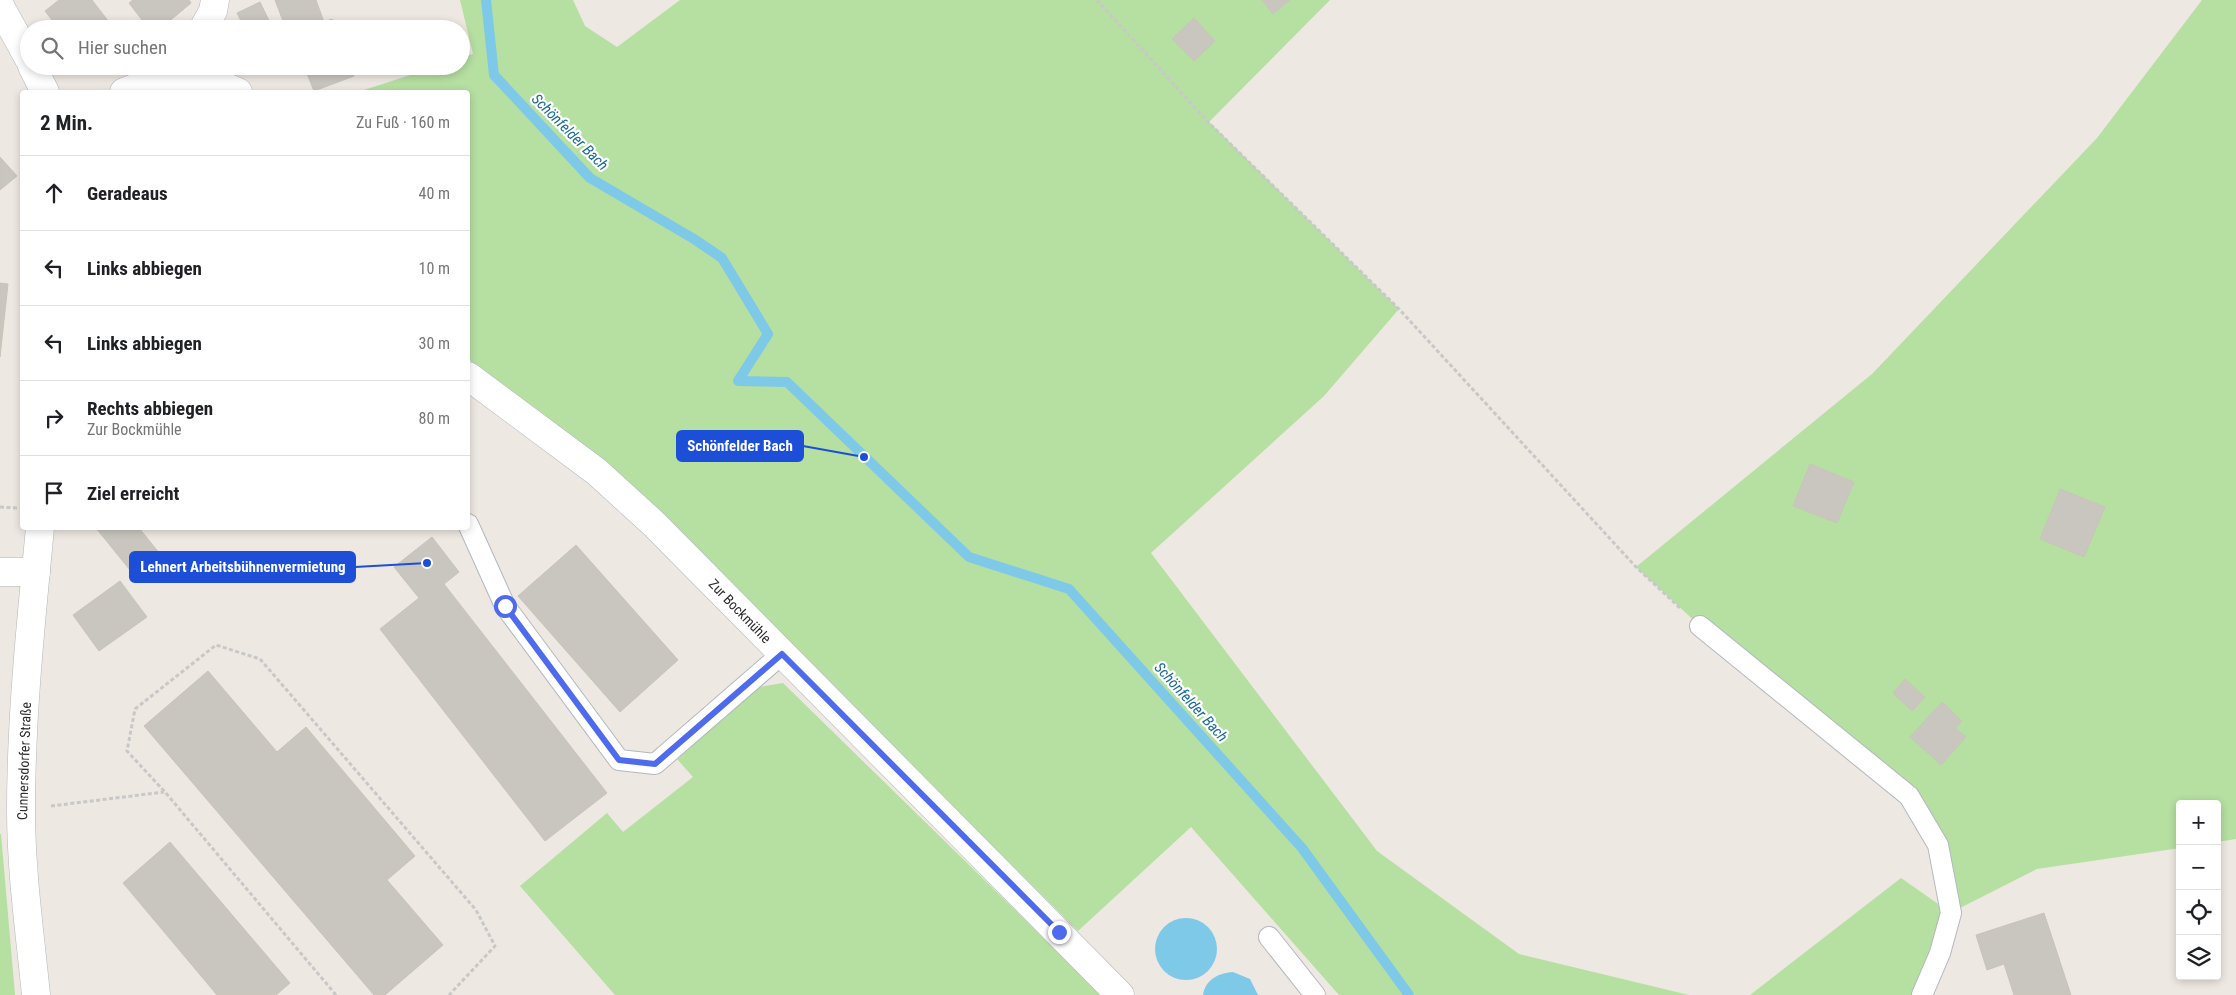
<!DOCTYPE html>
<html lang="de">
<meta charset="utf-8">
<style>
body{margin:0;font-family:"Roboto Condensed",sans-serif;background:#f6f6f6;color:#202124}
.controls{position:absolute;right:15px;bottom:15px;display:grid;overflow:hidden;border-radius:5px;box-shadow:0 2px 8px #0003}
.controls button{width:45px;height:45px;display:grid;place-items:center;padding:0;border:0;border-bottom:1px solid #e0e0e0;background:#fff;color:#202124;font:25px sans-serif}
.stop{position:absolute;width:15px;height:15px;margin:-11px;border:4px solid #4e6aed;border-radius:50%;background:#fff}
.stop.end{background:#4e6aed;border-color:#fff;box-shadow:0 1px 5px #0008}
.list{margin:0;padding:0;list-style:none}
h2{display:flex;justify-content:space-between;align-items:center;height:65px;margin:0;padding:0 20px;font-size:21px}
h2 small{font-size:16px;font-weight:400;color:#757577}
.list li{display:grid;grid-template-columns:32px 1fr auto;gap:15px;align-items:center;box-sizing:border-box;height:75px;padding:0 20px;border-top:1px solid #e0e0e0}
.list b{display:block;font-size:19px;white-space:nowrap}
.list p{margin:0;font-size:16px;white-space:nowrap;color:#757577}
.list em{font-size:16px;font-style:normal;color:#757577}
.icon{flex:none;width:28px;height:28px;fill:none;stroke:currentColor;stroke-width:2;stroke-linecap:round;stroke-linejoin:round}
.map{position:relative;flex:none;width:2236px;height:995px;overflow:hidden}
.search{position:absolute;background:#fff;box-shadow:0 2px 8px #0003;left:20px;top:20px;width:450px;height:55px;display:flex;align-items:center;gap:12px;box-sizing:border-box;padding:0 18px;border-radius:28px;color:#757577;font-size:19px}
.panel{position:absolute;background:#fff;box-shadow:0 2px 8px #0003;left:20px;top:90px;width:450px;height:440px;border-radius:5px}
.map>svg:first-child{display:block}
.green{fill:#b6dfa2}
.water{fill:#7dc9e7}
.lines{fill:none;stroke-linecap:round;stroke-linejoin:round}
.stream{stroke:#7dc9e7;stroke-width:10}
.building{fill:#c9c6bf;stroke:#c9c4ba}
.service-casing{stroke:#b4b7bf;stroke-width:22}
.minor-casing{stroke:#b4b7bf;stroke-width:29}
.tertiary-casing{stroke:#b4b7bf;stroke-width:29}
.path{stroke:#c8c8c8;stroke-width:3;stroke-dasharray:4 2.5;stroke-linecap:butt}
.service{stroke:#fff;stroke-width:20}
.minor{stroke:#fff;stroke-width:28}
.tertiary{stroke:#fff;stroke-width:28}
.route{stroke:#4e6aed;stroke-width:6}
.labels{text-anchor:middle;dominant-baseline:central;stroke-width:4.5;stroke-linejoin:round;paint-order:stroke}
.street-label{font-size:14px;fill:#2d2d2d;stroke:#fff}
.water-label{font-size:15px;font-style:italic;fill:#186997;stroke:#fff}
.leader{fill:none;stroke:#1d4ed8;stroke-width:2}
.callout-dot{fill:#1d4ed8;stroke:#fff;stroke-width:2}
.callout{fill:#1d4ed8;stroke:#1d4ed8;stroke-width:2}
.callout-label{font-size:15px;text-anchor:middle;font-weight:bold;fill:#fff}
</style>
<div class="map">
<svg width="2236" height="995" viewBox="0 0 2236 995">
<rect width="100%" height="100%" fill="#ede8e1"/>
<g class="green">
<path d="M460 0H573L585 26 617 47 680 0H1330L1209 122 1399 309 1324 396 1151 553 1377 851 1519 954 1689 995H1339L1191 827 1078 931 631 486 468 359V92H358L438 66H461V58L473 54Z"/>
<path d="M2202 0H2236V839L2217 842V804H2180V848L2037 869 1960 908 1909 796 1700 626 1636 567 1872 374 2097 138Z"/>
<path d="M783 683 1102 995H615L520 886 607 813 623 832 693 777 677 759 759 687Z"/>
<path d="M0 834H1L15 995H0Z"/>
<path d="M1901 878 1951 913 1922 995H1750Z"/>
</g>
<g class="water">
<circle cx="1186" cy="949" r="31"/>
<path d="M1233 972 1250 979 1258 995H1203C1205 980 1218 973 1233 972Z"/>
</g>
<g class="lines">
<path class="stream" d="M486 0 494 75 590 178 694 239 722 258 768 334 738 381 787 382 969 557 1069 589 1302 848 1409 995"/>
</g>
<g class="building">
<path d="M59 0H92L109 22 100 29H59L45 11Z"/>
<path d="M133 0H189L191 3 160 29H149L129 3Z"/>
<path d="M275 0H316L324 22 307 29H286Z"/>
<path d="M1262 0H1290L1273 14Z"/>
<path d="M260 2 273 29H245L237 13Z"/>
<path d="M1194 18 1215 41 1194 61 1172 39Z"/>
<path d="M332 19 336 29H307L324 22Z"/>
<path d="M304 66H351L354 76 314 91Z"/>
<path d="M0 157 17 176 0 190Z"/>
<path d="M0 283 8 284 0 357Z"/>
<path d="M1810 464 1854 482 1837 523 1793 506Z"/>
<path d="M2060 489 2105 507 2084 557 2040 539Z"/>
<path d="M96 528H139L160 554 134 575Z"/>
<path d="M432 537 459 572 444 584 607 793 545 841 380 629 419 598 394 567Z"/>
<path d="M576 545 678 660 620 712 518 596Z"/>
<path d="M120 581 147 617 99 651 73 615Z"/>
<path d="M208 671 277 752 306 727 415 856 387 880 443 945 385 995H374L144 726Z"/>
<path d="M1905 679 1925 697 1912 711 1893 693Z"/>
<path d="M1942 702 1962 721 1955 728 1966 737 1941 765 1910 737Z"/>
<path d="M170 842 290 983 276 995H217L123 883Z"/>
<path d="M2044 913 2071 995H2014L2004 964 1987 970 1976 935Z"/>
</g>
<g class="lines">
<defs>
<g id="service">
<path d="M468 524 505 606 619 760 655 764 782 654"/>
<path d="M1700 626 1909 796 1938 845 1951 913 1940 953 1922 995"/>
<path d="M1269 937 1315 995"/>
</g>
<g id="minor">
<path d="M203 29 213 11 215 0"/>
<path d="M124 92 165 76 215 82 238 92"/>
<path d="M468 376 597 472 654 524 1120 995"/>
<path d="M0 572H36"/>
</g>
<g id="tertiary">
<path d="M0 6 29 59"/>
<path d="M32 66 45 92"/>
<path d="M36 995C30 934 21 872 21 810 21 716 31 621 40 528"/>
</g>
</defs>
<use href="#service" class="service-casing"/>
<use href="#minor" class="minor-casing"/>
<use href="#tertiary" class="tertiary-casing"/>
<g class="path">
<path d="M1097 0 1208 122 1399 309 1636 567 1681 609"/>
<path d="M0 507 17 508"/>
<path d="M51 806 164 792"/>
<path d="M336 995 165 792 127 751 135 709 216 645 260 659 476 910 495 946 449 995"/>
</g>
<use href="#service" class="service"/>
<use href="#minor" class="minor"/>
<use href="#tertiary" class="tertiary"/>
</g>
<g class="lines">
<path class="route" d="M505 606 619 760 655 764 782 654 1059 932"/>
</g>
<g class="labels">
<g class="street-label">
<text transform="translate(740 611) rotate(46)">Zur Bockmühle</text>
<text transform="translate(24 761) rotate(-88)">Cunnersdorfer Straße</text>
</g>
<g class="water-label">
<text transform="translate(570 132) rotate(45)">Schönfelder Bach</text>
<text transform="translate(1191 702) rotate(48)">Schönfelder Bach</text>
</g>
</g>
<path class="leader" d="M864 457L803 446M427 563L355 567"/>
<g class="callout-dot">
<circle cx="864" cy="457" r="5"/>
<circle cx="427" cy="563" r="5"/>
</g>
<g class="callout">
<rect x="677" y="431" width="126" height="30" rx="5"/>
<rect x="130" y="552" width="225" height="30" rx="5"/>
</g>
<g class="callout-label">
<text x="740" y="451">Schönfelder Bach</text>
<text x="243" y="572">Lehnert Arbeitsbühnenvermietung</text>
</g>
</svg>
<div class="controls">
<button>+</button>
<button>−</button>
<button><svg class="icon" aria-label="locate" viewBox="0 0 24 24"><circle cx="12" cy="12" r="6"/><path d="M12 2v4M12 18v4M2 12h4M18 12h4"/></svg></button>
<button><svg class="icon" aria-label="layers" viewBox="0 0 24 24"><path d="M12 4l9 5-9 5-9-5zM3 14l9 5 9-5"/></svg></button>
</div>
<div class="stop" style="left:505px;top:606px"></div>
<div class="stop end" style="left:1059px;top:932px"></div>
<div class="search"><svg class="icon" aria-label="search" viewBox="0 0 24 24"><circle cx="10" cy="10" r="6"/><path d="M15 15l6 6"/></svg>Hier suchen</div>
<section class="panel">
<h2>2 Min.<small>Zu Fuß · 160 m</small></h2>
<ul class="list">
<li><svg class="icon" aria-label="ahead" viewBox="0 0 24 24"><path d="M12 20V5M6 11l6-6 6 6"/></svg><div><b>Geradeaus</b></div><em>40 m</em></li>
<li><svg class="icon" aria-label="left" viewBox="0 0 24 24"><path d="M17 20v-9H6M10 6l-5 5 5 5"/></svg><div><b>Links abbiegen</b></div><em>10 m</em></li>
<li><svg class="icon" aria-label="left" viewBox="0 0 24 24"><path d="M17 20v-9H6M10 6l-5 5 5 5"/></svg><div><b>Links abbiegen</b></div><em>30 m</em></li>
<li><svg class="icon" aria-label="right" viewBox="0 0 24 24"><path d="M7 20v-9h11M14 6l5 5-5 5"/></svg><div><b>Rechts abbiegen</b><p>Zur Bockmühle</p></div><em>80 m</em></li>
<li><svg class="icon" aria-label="arrive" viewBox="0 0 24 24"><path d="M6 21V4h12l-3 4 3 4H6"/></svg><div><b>Ziel erreicht</b></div></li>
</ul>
</section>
</div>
